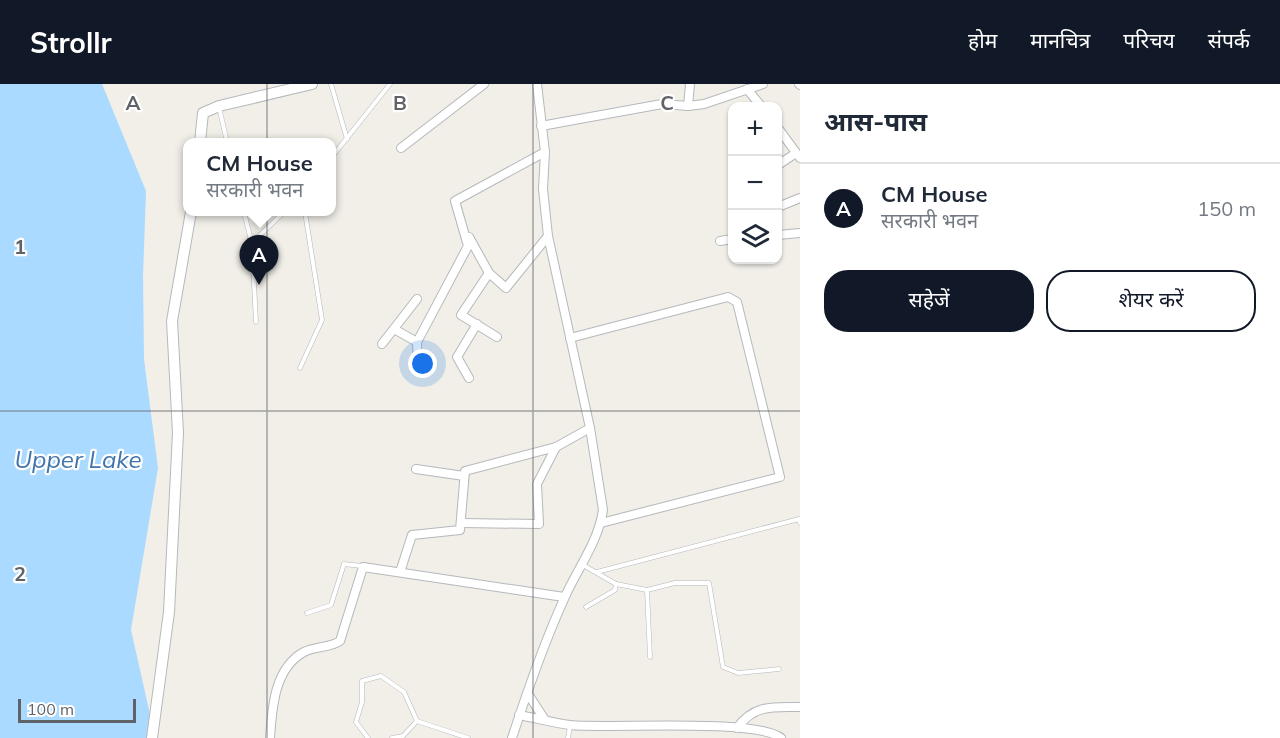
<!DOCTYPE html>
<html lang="hi">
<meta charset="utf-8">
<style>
body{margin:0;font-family:Mulish,"Noto Sans Devanagari",sans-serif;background:#f2f2f3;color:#1f2937}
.controls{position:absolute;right:18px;top:18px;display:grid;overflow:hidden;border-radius:12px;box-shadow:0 2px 4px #0004}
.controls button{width:54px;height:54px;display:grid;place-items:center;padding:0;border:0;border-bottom:2px solid #e0e1e3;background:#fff;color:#1f2937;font:30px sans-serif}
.scale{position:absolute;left:18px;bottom:15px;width:118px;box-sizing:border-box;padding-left:6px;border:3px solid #5f6368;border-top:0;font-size:16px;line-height:21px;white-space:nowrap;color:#5f6368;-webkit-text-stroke:4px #fff;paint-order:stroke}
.you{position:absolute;left:423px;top:280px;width:21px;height:21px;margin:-15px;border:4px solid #fff;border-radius:50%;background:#1a73e8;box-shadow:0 0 0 9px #1a73e833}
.badge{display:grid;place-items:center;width:39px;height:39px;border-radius:50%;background:#111827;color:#fff;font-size:20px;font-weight:700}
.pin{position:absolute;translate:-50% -50px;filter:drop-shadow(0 2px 3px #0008)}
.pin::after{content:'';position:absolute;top:32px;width:21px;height:18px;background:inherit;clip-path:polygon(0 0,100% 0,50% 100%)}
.popup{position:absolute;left:183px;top:54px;width:153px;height:78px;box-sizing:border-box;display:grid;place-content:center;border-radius:12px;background:#fff;filter:drop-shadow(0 2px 4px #0005);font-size:20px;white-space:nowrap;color:#747a83}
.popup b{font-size:22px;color:#1f2937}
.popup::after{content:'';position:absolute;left:50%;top:100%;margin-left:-12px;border:12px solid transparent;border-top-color:#fff}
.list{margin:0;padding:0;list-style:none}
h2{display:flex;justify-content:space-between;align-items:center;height:78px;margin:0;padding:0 24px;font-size:26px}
h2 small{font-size:20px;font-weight:400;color:#747a83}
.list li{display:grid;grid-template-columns:39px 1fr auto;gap:18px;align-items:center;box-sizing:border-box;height:90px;padding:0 24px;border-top:2px solid #e0e1e3}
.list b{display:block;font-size:22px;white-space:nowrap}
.list p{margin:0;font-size:20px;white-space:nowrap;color:#747a83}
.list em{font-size:20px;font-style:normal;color:#747a83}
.actions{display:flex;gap:12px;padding:18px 24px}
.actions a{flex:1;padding:14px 0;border:2px solid #111827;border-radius:24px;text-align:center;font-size:21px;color:#111827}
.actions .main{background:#111827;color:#fff}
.icon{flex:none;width:33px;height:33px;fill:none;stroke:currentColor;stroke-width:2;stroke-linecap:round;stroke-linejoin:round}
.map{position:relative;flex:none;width:800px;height:654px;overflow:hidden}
header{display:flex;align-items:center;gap:36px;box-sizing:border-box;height:84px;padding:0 30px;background:#111827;color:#fff}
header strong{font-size:28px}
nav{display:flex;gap:33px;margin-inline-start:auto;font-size:21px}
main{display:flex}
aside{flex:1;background:#fff}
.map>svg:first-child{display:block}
.water{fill:#aadaff}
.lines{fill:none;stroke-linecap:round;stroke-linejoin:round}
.service-casing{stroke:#b5b8bc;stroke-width:5}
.minor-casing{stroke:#b5b8bc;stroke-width:10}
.tertiary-casing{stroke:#b5b8bc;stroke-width:12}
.service{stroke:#fff;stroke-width:4}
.minor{stroke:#fff;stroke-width:8}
.tertiary{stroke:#fff;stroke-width:10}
.grid{fill:none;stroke:#5f6368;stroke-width:1.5;stroke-opacity:0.55}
.labels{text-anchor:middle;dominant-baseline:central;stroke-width:4.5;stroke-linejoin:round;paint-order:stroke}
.water-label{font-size:24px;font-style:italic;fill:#4174aa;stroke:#fff}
.grid-label{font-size:20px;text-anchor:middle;font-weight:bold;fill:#5f6368;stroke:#fff;stroke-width:4.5;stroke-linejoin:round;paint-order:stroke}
</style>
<header>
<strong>Strollr</strong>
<nav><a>होम</a><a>मानचित्र</a><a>परिचय</a><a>संपर्क</a></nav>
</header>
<main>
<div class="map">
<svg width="800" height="654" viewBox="0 0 800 654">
<rect width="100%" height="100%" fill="#f1efe8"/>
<path class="water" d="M0 0H102L146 107 143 192 144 275 158 384 131 546 152 639 149 654H0Z"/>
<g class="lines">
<defs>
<g id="service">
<path d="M331 0 347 55"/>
<path d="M219 23 227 58"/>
<path d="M331 74 390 0"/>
<path d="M244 128 252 160 256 238"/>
<path d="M252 159 284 128"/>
<path d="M300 284 322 236 305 128"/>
<path d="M583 481 616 500 647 506 675 499H709L723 583 738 589 779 585"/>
<path d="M597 488 799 435 800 439"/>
<path d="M647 506 650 573"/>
<path d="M586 523 615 506 616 500"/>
<path d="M307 529 331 521 344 480 362 482"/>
<path d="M368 654 356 638 362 618V597L381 592 404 608 417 637 468 654"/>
<path d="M392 654 403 652 417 637"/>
<path d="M568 654 570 642"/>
</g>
<g id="minor">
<path d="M799 0 800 1"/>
<path d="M747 5 761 22"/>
<path d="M688 22 690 0"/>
<path d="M541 42 662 20 688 22 704 20 763 0"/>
<path d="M778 44 800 74"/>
<path d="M401 64 484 0"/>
<path d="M778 81 796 69"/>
<path d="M778 123 800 114"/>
<path d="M778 151 800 149"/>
<path d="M469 153 489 189"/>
<path d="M720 157 732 155"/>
<path d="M394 245 417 258"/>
<path d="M497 253 461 231 489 189 506 204 548 152"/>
<path d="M570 254 728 213 737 218 780 393 601 439"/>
<path d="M382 260 417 215"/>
<path d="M418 284 417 258 468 162 455 117 545 68"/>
<path d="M469 294 457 273 477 240"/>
<path d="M416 385 464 392"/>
<path d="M461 439 539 440 537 400 556 363"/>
<path d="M400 488 412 451 460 446 465 387 556 363 590 344"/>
<path d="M528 610 545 636"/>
<path d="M519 631C536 634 553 639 570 641 611 645 756 634 781 654"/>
<path d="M737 644C754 620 774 623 800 623"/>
<path d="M270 654C272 625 274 584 304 568 315 562 330 564 340 557L363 483 564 513"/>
<path d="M512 654C527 608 544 559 564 515 577 485 598 459 603 426L590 344 548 152 543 105 545 68 537 0"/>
</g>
<g id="tertiary">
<path d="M200 58 203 29 219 22 312 0"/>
<path d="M152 654 169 528 178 349 172 237 191 128"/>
</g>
</defs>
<use href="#service" class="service-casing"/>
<use href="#minor" class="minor-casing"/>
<use href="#tertiary" class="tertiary-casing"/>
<use href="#service" class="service"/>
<use href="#minor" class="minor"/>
<use href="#tertiary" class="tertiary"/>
</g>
<path class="grid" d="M267 0V654M533 0V654M0 327H800"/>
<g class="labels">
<g class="water-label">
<text x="78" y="375">Upper Lake</text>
</g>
</g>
<g class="grid-label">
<text x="133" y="26">A</text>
<text x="400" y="26">B</text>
<text x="667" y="26">C</text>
<text x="20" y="170">1</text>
<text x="20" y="497">2</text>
</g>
</svg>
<div class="controls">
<button>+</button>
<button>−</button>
<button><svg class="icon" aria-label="layers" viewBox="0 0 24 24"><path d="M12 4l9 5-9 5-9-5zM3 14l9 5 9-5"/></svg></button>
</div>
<div class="scale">100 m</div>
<div class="you"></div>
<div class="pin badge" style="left:259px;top:201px">A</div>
<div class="popup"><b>CM House</b>सरकारी भवन</div>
</div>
<aside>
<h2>आस-पास<small></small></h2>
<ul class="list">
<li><span class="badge">A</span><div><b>CM House</b><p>सरकारी भवन</p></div><em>150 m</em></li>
</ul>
<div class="actions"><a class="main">सहेजें</a><a>शेयर करें</a></div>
</aside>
</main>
